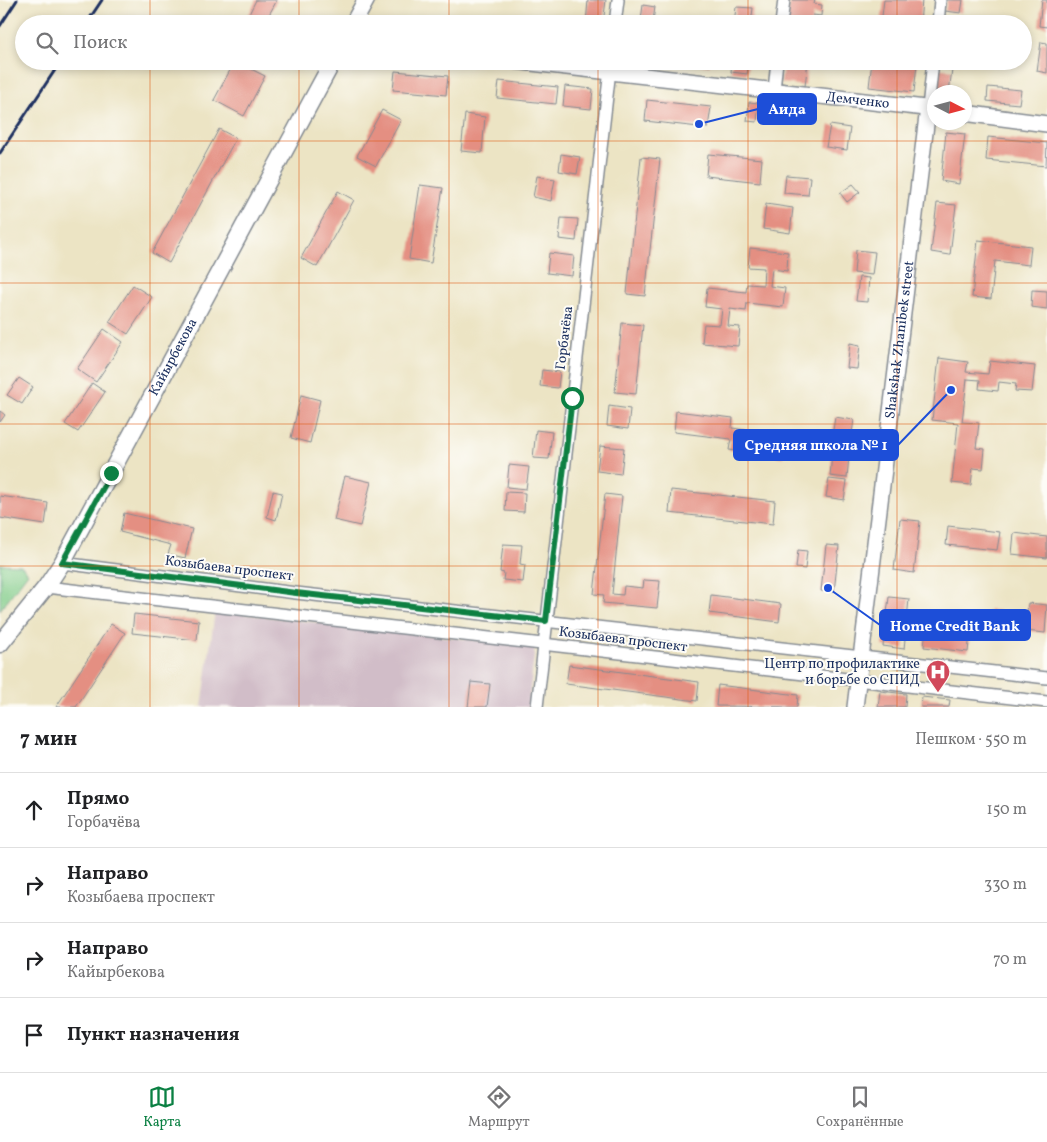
<!DOCTYPE html>
<html lang="ru">
<meta charset="utf-8">
<style>
body{margin:0;font-family:Vollkorn,serif;background:#f2f2f2;color:#202124}
.compass{position:absolute;left:927px;top:85px;width:45px;height:45px;border-radius:50%;background:#fff;box-shadow:0 2px 8px #0003;rotate:96deg}
.stop{position:absolute;width:15px;height:15px;margin:-11px;border:4px solid #0b8043;border-radius:50%;background:#fff}
.stop.end{background:#0b8043;border-color:#fff;box-shadow:0 1px 5px #0008}
.list{margin:0;padding:0;list-style:none}
h2{display:flex;justify-content:space-between;align-items:center;height:65px;margin:0;padding:0 20px;font-size:21px}
h2 small{font-size:16px;font-weight:400;color:#757577}
.list li{display:grid;grid-template-columns:32px 1fr auto;gap:15px;align-items:center;box-sizing:border-box;height:75px;padding:0 20px;border-top:1px solid #e0e0e0}
.list b{display:block;font-size:19px;white-space:nowrap}
.list p{margin:0;font-size:16px;white-space:nowrap;color:#757577}
.list em{font-size:16px;font-style:normal;color:#757577}
.icon{flex:none;width:28px;height:28px;fill:none;stroke:currentColor;stroke-width:2;stroke-linecap:round;stroke-linejoin:round}
.map{position:relative;flex:none;width:1047px;height:707px;overflow:hidden}
.search{position:absolute;background:#fff;box-shadow:0 2px 8px #0003;left:15px;right:15px;top:15px;height:55px;display:flex;align-items:center;gap:12px;box-sizing:border-box;padding:0 18px;border-radius:28px;color:#757577;font-size:19px}
.sheet{height:365px;background:#fff}
nav{display:flex;justify-content:space-around;align-items:center;box-sizing:border-box;height:70px;border-top:1px solid #e0e0e0;background:#fff;font-size:14px;color:#757577}
nav a{display:grid;justify-items:center;gap:2px}
nav .on{color:#0b8043}
.map>svg:first-child{display:block}
.industrial{fill:#d1bdc8}
.green{fill:#82cc89;stroke:#4e7e74}
.building{fill:#e48f82}
.lines{fill:none;stroke-linecap:round;stroke-linejoin:round}
.minor-casing{stroke:#848a91;stroke-width:14}
.tertiary-casing{stroke:#848a91;stroke-width:18}
.secondary-casing{stroke:#848a91;stroke-width:19}
.minor{stroke:#fff;stroke-width:11}
.tertiary{stroke:#fff;stroke-width:15}
.secondary{stroke:#fff;stroke-width:16}
.rail{stroke:#1b2f5e;stroke-width:3}
.route{stroke:#0b8043;stroke-width:6}
.grid{fill:none;stroke:#de5710;stroke-width:1;stroke-opacity:0.55}
.labels{text-anchor:middle;dominant-baseline:central;stroke-width:4;stroke-linejoin:round;paint-order:stroke}
.street-label{font-size:14px;fill:#1b2f5e;stroke:#fdfcf7}
.poi-label{font-size:14px;fill:#1b2f5e;stroke:#fdfcf7;text-anchor:end}
.leader{fill:none;stroke:#1d4ed8;stroke-width:2}
.callout-dot{fill:#1d4ed8;stroke:#fdfcf7;stroke-width:2}
.callout{fill:#1d4ed8;stroke:#1d4ed8;stroke-width:2}
.callout-label{font-size:15px;text-anchor:middle;font-weight:bold;fill:#fff}
</style>
<div class="map">
<svg width="1047" height="707" viewBox="0 0 1047 707">
<rect width="100%" height="100%" fill="#fdfcf7"/>
<filter id="ink" filterUnits="userSpaceOnUse"><feTurbulence type="fractalNoise" baseFrequency=".02" numOctaves="2"/><feDisplacementMap in="SourceGraphic" scale="10" xChannelSelector="R" yChannelSelector="G"/><feConvolveMatrix kernelMatrix="1 2 1 2 8 2 1 2 1" color-interpolation-filters="sRGB"/></filter>
<filter id="wash" filterUnits="userSpaceOnUse"><feTurbulence type="fractalNoise" baseFrequency=".0096" numOctaves="4" result="noise"/><feDisplacementMap in="SourceGraphic" scale="20" xChannelSelector="R" yChannelSelector="G"/><feGaussianBlur stdDeviation="1.12" result="paint"/><feColorMatrix in="noise" values="0 0 0 0 0 0 0 0 0 0 0 0 0 0 0 0 0 1.4 0 .05"/><feComposite in="paint" operator="in"/></filter>
<g filter="url(#wash)">
<rect width="100%" height="100%" fill="#ece4c4"/>
<path class="industrial" d="M215 611 535 647 528 707H202Z"/>
<path class="green" d="M0 564 21 565 28 573 0 610Z"/>
<g id="blocks">
<g class="building">
<path d="M256 0H277L264 24H248L245 22Z"/>
<path d="M588 0H606L603 24H586Z"/>
<path d="M790 0H815L814 4 822 5 821 16 813 15 812 24H787Z"/>
<path d="M884 0H922L920 24H881Z"/>
<path d="M947 0H963L961 13 945 11Z"/>
<path d="M1042 0H1047V27L1039 26Z"/>
<path d="M643 5 655 7 653 21 641 20Z"/>
<path d="M736 7 753 8 751 24H734Z"/>
<path d="M1041 42 1047 43V73L1037 71Z"/>
<path d="M235 61 265 76 244 116 214 100Z"/>
<path d="M680 61H711L710 66 680 63Z"/>
<path d="M732 61H749L747 74 731 72Z"/>
<path d="M783 61H808L805 86 781 83Z"/>
<path d="M872 61 917 64 914 92 869 87Z"/>
<path d="M936 68 952 70 949 92 933 91Z"/>
<path d="M395 71 448 76 446 95 393 90Z"/>
<path d="M499 81 558 87 556 104 497 98Z"/>
<path d="M565 86 593 89 591 109 563 106Z"/>
<path d="M988 87 1021 90 1019 104 987 101Z"/>
<path d="M647 100 711 107 708 128 645 121Z"/>
<path d="M749 102 759 103 757 122 747 121Z"/>
<path d="M382 110 401 120 376 166 357 156Z"/>
<path d="M465 114 485 117 482 153 461 151Z"/>
<path d="M830 125 850 128 847 150 826 147Z"/>
<path d="M219 129 236 138 169 263 152 253Z"/>
<path d="M946 132 965 134 959 184 941 181Z"/>
<path d="M988 137 1047 143 1046 166 986 160Z"/>
<path d="M561 154 580 157 577 174 559 171Z"/>
<path d="M708 154 762 159 760 182 706 176Z"/>
<path d="M641 157 660 159 645 296 627 294Z"/>
<path d="M786 175 810 177 808 195 784 193Z"/>
<path d="M537 176 555 179 551 201 533 197Z"/>
<path d="M853 184 860 192 847 202 840 193Z"/>
<path d="M420 185 443 188 431 263 409 259Z"/>
<path d="M338 191 354 200 317 267 301 258Z"/>
<path d="M937 203 956 205 950 255 931 252Z"/>
<path d="M766 204 793 208 790 233 763 229Z"/>
<path d="M561 218 578 219 576 241 559 239Z"/>
<path d="M978 240 1031 246 1029 265 995 261 991 299 972 297Z"/>
<path d="M750 248 788 252 787 271 772 269 770 286 785 288 783 307 747 303 746 311 730 309 728 326 740 327 738 346 702 343 704 324 720 325 722 309 705 307 707 288 746 292 747 284 763 285 764 268 748 267Z"/>
<path d="M856 250 875 252 872 275 854 273Z"/>
<path d="M549 253 574 256 572 276 547 273Z"/>
<path d="M859 277 869 278 867 302 856 301Z"/>
<path d="M133 285 152 297 128 334 109 322Z"/>
<path d="M1032 290 1047 291V309L1031 307Z"/>
<path d="M622 323 643 325 636 394 615 392Z"/>
<path d="M104 329 123 342 96 382 77 369Z"/>
<path d="M850 343 860 345 857 369 847 368Z"/>
<path d="M939 358 968 362 966 372 988 374 990 361 1035 366 1032 392 1015 391 1016 384 999 382 998 391 979 389 980 380 967 379 962 422 979 423 976 448 985 449 983 469 973 468 971 485 952 483 958 423 932 420Z"/>
<path d="M542 370 560 372 558 388 540 386Z"/>
<path d="M19 378 33 387 22 404 7 395Z"/>
<path d="M92 383 105 392 78 432 65 424Z"/>
<path d="M301 395 320 400 310 443 291 438Z"/>
<path d="M609 406 630 409 628 429 607 426Z"/>
<path d="M0 411 5 415 0 422Z"/>
<path d="M676 411 733 418 732 428 786 435 783 457 729 450 731 439 674 432Z"/>
<path d="M835 417 854 420 850 446 831 443Z"/>
<path d="M536 430 552 432 549 459 533 458Z"/>
<path d="M600 446 624 448 621 474 597 471Z"/>
<path d="M832 454 849 456 847 478 830 476Z"/>
<path d="M509 465 529 467 526 489 507 487Z"/>
<path d="M345 476 371 482 360 526 334 520Z"/>
<path d="M829 479 847 481 844 500 826 497Z"/>
<path d="M671 490 775 501 773 524 669 513Z"/>
<path d="M273 491 282 493 276 520 267 517Z"/>
<path d="M506 492 525 493 524 512 505 511Z"/>
<path d="M605 494 622 496 612 594 623 595 624 586 643 588 644 580 660 581 657 608 603 603 604 595 594 594Z"/>
<path d="M0 496 48 503 45 525 0 518Z"/>
<path d="M124 513 192 529 185 558 168 554 171 545 120 532Z"/>
<path d="M900 519 920 521 914 573 894 570Z"/>
<path d="M948 526 1000 532 997 550 946 545Z"/>
<path d="M1014 533 1047 537V558L1012 554Z"/>
<path d="M503 544 522 545 520 564 525 565 523 582 503 580 504 573 500 572Z"/>
<path d="M826 545 839 546 834 592 821 591Z"/>
<path d="M798 550 807 551 805 569 796 568Z"/>
<path d="M711 595 781 604 779 622 709 613Z"/>
<path d="M889 597 909 599 904 649 883 646Z"/>
<path d="M1028 603 1047 605 1045 633 1026 631Z"/>
<path d="M990 610 1020 613 1018 632 988 629Z"/>
<path d="M134 614 199 621 197 640 132 633Z"/>
<path d="M111 624 125 633 76 707H56Z"/>
<path d="M926 628 970 633 968 652 924 647Z"/>
<path d="M569 665 699 682 697 701 566 684Z"/>
<path d="M471 682 490 684 487 707H468Z"/>
<path d="M718 685 798 695 797 707 716 706Z"/>
<path d="M880 691 906 694 905 707H878Z"/>
<path d="M922 697 950 700 949 707H921Z"/>
</g>
</g>
</g>
<g filter="url(#ink)">
<use href="#blocks" fill-opacity="0" stroke="#848a91" stroke-width="1"/>
<g class="lines">
<defs>
<g id="minor">
<path d="M615 24 618 0"/>
<path d="M781 24 784 0"/>
<path d="M938 24 940 0"/>
<path d="M774 90 777 61"/>
<path d="M928 108 933 61"/>
<path d="M62 563 296 593 1047 678"/>
<path d="M46 587 1047 702"/>
<path d="M537 707 611 61"/>
</g>
<g id="tertiary">
<path id="s1" d="M514 61 934 109"/>
<path d="M964 113 1047 124"/>
<path id="s2" d="M855 707 928 108"/>
</g>
<g id="secondary">
<path d="M353 24 366 0"/>
<path id="s3" d="M0 644 46 587 62 563 333 61"/>
</g>
</defs>
<use href="#minor" class="minor-casing"/>
<use href="#tertiary" class="tertiary-casing"/>
<use href="#secondary" class="secondary-casing"/>
<use href="#minor" class="minor"/>
<use href="#tertiary" class="tertiary"/>
<use href="#secondary" class="secondary"/>
<g class="rail">
<path d="M86 24 102 0"/>
<path d="M0 26 17 0"/>
<path d="M0 153 61 61"/>
</g>
</g>
</g>
<g class="lines" filter="url(#ink)">
<path class="route" d="M111 473 62 563 296 593 546 621 572 398"/>
</g>
<path class="grid" d="M150 0V24M299 0V24M449 0V24M598 0V24M748 0V24M897 0V24M150 61V707M299 61V707M449 61V707M598 61V707M748 61V707M897 61V707M0 141H1047M0 283H1047M0 424H1047M0 566H1047"/>
<defs>
<symbol id="hospital-pin" viewBox="-11 -11 22 30"><path d="M0 17L-7.5 6A9.5 9.5 0 1 1 7.5 6Z" fill="#d1495b" stroke="#fdfcf7"/><path d="M-5-5h3v3.5h4V-5h3V5h-3V1.5h-4V5h-3Z" fill="#fff"/></symbol>
</defs>
<g fill-rule="evenodd">
<use href="#hospital-pin" x="924" y="658" width="28" height="38"/>
</g>
<g class="labels">
<g class="street-label">
<text stroke="none"><textPath href="#s1" startOffset="346">Демченко</textPath></text>
<text transform="translate(565 338) rotate(-83)">Горбачёва</text>
<text stroke="none"><textPath href="#s2" startOffset="370">Shakshak Zhanibek street</textPath></text>
<text stroke="none"><textPath href="#s3" startOffset="336">Кайырбекова</textPath></text>
<text transform="translate(229 569) rotate(7)">Козыбаева проспект</text>
<text transform="translate(623 640) rotate(7)">Козыбаева проспект</text>
</g>
<g class="poi-label">
<text x="920" y="664">Центр по профилактике<tspan x="920" dy="16">и борьбе со СПИД</tspan></text>
</g>
</g>
<path class="leader" d="M699 124L758 109M951 390L898 445M828 588L880 625"/>
<g class="callout-dot">
<circle cx="699" cy="124" r="5"/>
<circle cx="951" cy="390" r="5"/>
<circle cx="828" cy="588" r="5"/>
</g>
<g class="callout">
<rect x="758" y="94" width="58" height="30" rx="5"/>
<rect x="734" y="430" width="164" height="30" rx="5"/>
<rect x="880" y="610" width="150" height="30" rx="5"/>
</g>
<g class="callout-label">
<text x="787" y="114">Аида</text>
<text x="816" y="450">Средняя школа № 1</text>
<text x="955" y="631">Home Credit Bank</text>
</g>
</svg>
<svg class="compass" viewBox="-18 -18 36 36"><path d="M0-13l5 13h-10z" fill="#e53935"/><path d="M0 13l5-13h-10z" fill="#757577"/></svg>
<div class="stop" style="left:572px;top:398px"></div>
<div class="stop end" style="left:111px;top:473px"></div>
<div class="search"><svg class="icon" aria-label="search" viewBox="0 0 24 24"><circle cx="10" cy="10" r="6"/><path d="M15 15l6 6"/></svg>Поиск</div>
</div>
<section class="sheet">
<h2>7 мин<small>Пешком · 550 m</small></h2>
<ul class="list">
<li><svg class="icon" aria-label="ahead" viewBox="0 0 24 24"><path d="M12 20V5M6 11l6-6 6 6"/></svg><div><b>Прямо</b><p>Горбачёва</p></div><em>150 m</em></li>
<li><svg class="icon" aria-label="right" viewBox="0 0 24 24"><path d="M7 20v-9h11M14 6l5 5-5 5"/></svg><div><b>Направо</b><p>Козыбаева проспект</p></div><em>330 m</em></li>
<li><svg class="icon" aria-label="right" viewBox="0 0 24 24"><path d="M7 20v-9h11M14 6l5 5-5 5"/></svg><div><b>Направо</b><p>Кайырбекова</p></div><em>70 m</em></li>
<li><svg class="icon" aria-label="arrive" viewBox="0 0 24 24"><path d="M6 21V4h12l-3 4 3 4H6"/></svg><div><b>Пункт назначения</b></div></li>
</ul>
</section>
<nav>
<a class="on"><svg class="icon" aria-label="map" viewBox="0 0 24 24"><path d="M3 6l6-2 6 2 6-2v14l-6 2-6-2-6 2zM9 4v14M15 6v14"/></svg>Карта</a>
<a><svg class="icon" aria-label="directions" viewBox="0 0 24 24"><path d="M12 3l9 9-9 9-9-9zM9 14v-3h6M13 9l2 2-2 2"/></svg>Маршрут</a>
<a><svg class="icon" aria-label="saved" viewBox="0 0 24 24"><path d="M7 4h10v16l-5-4-5 4z"/></svg>Сохранённые</a>
</nav>
